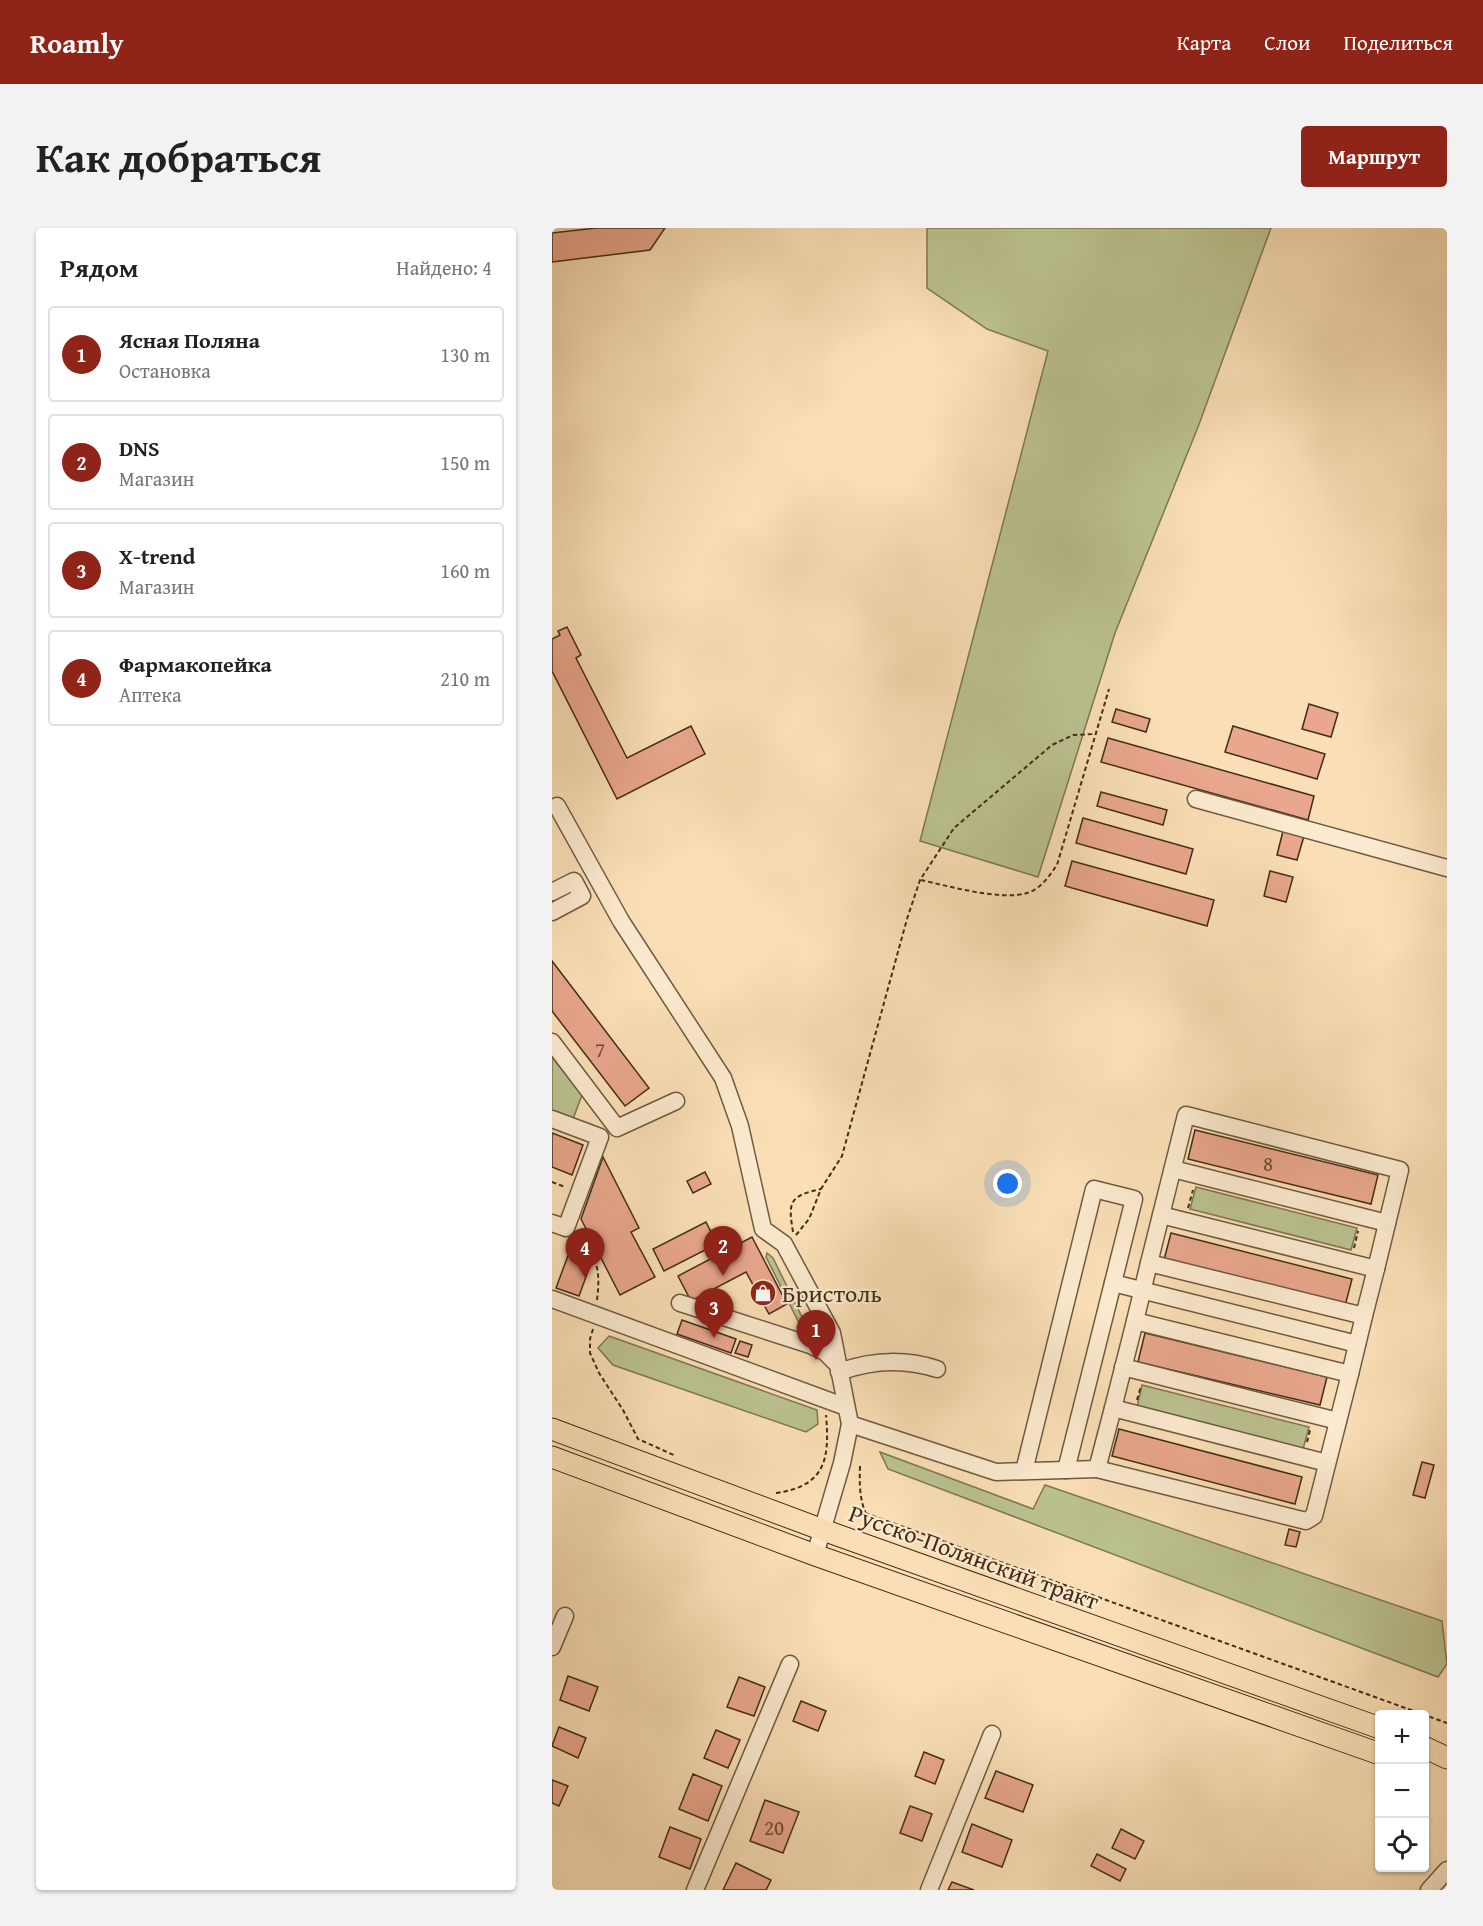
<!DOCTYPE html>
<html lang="ru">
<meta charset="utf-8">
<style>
body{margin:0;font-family:"Gentium Book Plus",serif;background:#f2f2f2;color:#222}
.controls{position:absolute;right:18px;bottom:18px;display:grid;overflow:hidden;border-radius:6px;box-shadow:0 2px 4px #0004}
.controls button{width:54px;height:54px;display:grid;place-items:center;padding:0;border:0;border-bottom:2px solid #e0e0e0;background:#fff;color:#222;font:30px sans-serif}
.you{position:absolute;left:456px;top:956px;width:21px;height:21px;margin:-15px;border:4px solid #fff;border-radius:50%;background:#1a73e8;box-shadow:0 0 0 9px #1a73e833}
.badge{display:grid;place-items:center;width:39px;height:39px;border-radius:50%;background:#8f2418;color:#fff;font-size:20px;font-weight:700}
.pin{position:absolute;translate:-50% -50px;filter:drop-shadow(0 2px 3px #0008)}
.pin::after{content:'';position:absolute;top:32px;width:21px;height:18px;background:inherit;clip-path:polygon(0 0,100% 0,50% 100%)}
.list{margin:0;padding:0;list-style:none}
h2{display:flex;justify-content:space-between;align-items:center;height:78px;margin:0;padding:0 24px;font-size:26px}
h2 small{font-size:20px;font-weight:400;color:#767676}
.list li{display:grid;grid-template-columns:39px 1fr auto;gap:18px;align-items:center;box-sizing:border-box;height:96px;margin:0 12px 12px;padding:0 12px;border:2px solid #e0e0e0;border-radius:6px}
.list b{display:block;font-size:22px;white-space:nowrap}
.list p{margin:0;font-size:20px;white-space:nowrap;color:#767676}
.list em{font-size:20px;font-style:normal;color:#767676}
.icon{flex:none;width:33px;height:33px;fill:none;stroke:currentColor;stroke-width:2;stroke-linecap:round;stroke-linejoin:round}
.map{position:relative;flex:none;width:895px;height:1662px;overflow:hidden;border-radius:6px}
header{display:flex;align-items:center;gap:36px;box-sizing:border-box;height:84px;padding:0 30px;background:#8f2418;color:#fff}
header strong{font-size:28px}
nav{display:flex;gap:33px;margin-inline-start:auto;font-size:21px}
.intro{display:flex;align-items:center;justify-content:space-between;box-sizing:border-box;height:144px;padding:0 36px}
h1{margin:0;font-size:42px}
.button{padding:15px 27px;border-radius:6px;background:#8f2418;color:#fff;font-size:21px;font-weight:700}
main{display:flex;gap:36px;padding:0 36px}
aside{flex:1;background:#fff;border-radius:6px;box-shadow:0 2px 4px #0004}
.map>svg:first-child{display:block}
.green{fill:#bbc290;stroke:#7e7754;stroke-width:1.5}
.building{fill:#e9a78d;stroke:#422c19;stroke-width:1.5}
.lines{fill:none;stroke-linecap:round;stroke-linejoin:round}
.minor-casing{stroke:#705940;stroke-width:19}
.major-casing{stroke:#422c19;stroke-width:23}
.path{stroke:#422c19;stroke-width:2;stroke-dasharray:4.5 3;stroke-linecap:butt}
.minor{stroke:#fcead0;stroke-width:16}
.major{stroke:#fadfb6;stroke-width:21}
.labels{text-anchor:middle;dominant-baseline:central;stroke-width:4.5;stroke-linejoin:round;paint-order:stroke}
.number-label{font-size:21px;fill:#6c4b36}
.poi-label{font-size:24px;fill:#422c19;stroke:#fcead0;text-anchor:start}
.street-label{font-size:24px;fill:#422c19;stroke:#fcead0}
</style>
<header>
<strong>Roamly</strong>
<nav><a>Карта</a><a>Слои</a><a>Поделиться</a></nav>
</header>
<div class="intro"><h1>Как добраться</h1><a class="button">Маршрут</a></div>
<main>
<aside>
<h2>Рядом<small>Найдено: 4</small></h2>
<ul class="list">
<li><span class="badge">1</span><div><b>Ясная Поляна</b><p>Остановка</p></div><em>130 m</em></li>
<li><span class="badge">2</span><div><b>DNS</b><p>Магазин</p></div><em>150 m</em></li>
<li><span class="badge">3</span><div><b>X-trend</b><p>Магазин</p></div><em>160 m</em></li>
<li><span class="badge">4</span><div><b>Фармакопейка</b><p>Аптека</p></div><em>210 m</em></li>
</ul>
</aside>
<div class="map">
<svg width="895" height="1662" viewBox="0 0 895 1662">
<rect width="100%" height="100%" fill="#fadfb6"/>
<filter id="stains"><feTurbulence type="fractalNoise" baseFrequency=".00333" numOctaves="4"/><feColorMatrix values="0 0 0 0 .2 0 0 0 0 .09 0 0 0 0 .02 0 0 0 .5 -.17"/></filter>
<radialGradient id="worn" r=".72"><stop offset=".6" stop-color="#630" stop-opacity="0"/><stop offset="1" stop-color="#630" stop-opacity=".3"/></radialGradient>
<g class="green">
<path d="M375 0H719L646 199 563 405 486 649 368 613 496 123 435 101 375 60Z"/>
<path d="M0 829 30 867 21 891 0 884Z"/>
<path d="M644 959 805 1000 799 1022 638 981Z"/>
<path d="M215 1025 221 1030 257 1103 256 1107 251 1103 214 1029Z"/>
<path d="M57 1108 265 1182 266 1196 254 1204 61 1137 46 1120Z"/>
<path d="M590 1157 757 1199 751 1221 585 1179Z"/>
<path d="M328 1224 481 1281 493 1257 890 1393 895 1436 886 1449 336 1241Z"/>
</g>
<g class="building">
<path d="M44 0H113L98 22 0 34V5Z"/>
<path d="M15 399 29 427 24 430 75 530 139 498 153 526 65 571 0 443V411L8 407 6 403Z"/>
<path d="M757 476 786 485 779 509 750 501Z"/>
<path d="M564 481 598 491 594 504 560 494Z"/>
<path d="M681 498 773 526 765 551 673 524Z"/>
<path d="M556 510 762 568 756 592 549 534Z"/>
<path d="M549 564 615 582 611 597 545 578Z"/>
<path d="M531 590 641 621 634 646 524 615Z"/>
<path d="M731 603 752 608 745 632 725 627Z"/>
<path d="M520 633 662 672 655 698 513 658Z"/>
<path d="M718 643 741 649 734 674 712 668Z"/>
<path d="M0 733 97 860 73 878 0 783Z"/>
<path d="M643 902 826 947 819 976 636 931Z"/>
<path d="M0 905 31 917 20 947 0 939Z"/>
<path d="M51 929 87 1000 79 1004 103 1049 68 1067 29 991Z"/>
<path d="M153 944 159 956 141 965 135 953Z"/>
<path d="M154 994 165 1016 112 1043 101 1021Z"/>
<path d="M619 1005 800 1051 793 1078 612 1032Z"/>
<path d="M24 1006 39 1035 27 1068 4 1060Z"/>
<path d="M200 1009 235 1076 217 1086 194 1044 139 1073 126 1048Z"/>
<path d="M130 1092 184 1111 179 1125 125 1106Z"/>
<path d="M593 1105 775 1149 768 1177 586 1134Z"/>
<path d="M188 1113 200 1117 196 1129 183 1125Z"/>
<path d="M567 1201 750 1249 743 1276 560 1228Z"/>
<path d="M870 1234 882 1237 873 1270 861 1267Z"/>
<path d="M737 1301 748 1304 744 1319 733 1317Z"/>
<path d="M16 1448 46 1459 37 1483 8 1472Z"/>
<path d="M187 1449 213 1459 202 1488 175 1479Z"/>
<path d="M249 1473 274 1483 266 1503 241 1493Z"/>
<path d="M7 1499 34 1510 26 1530 0 1518Z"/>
<path d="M164 1502 188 1512 176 1540 152 1530Z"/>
<path d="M372 1524 392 1532 383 1556 363 1548Z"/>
<path d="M444 1543 481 1557 471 1584 433 1570Z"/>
<path d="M141 1546 170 1558 156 1593 127 1581Z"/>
<path d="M0 1552 16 1558 7 1578 0 1575Z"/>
<path d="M213 1572 247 1584 231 1625 198 1613Z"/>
<path d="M358 1578 380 1586 370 1613 348 1605Z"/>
<path d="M420 1596 460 1612 450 1639 410 1624Z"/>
<path d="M118 1599 149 1611 138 1641 107 1629Z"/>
<path d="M569 1601 592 1613 583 1631 560 1620Z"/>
<path d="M545 1626 574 1641 568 1653 539 1638Z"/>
<path d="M184 1635 219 1652 214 1662H171Z"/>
<path d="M400 1654 422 1662H396Z"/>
</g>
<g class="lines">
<defs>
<g id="minor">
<path d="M644 571 895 640"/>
<path d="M5 578 69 693 171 850 188 898 211 1001 232 1016 280 1105 298 1196 290 1235 263 1327"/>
<path d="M0 664 22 653 30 668 0 684"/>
<path d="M0 814 65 900 124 873"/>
<path d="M0 891 48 909 14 1000 0 995"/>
<path d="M621 941 835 995"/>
<path d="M609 987 634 887 848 942 824 1041"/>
<path d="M597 1035 609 987 633 993 824 1041 812 1088"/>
<path d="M561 1055 805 1116"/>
<path d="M0 1071 294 1179"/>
<path d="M128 1075 258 1117 273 1124 285 1136"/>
<path d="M583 1093 597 1035 812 1088 798 1146"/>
<path d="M571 1139 786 1193"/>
<path d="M287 1144C320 1132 351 1130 385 1141"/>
<path d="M298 1196 444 1244 545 1241 561 1180 775 1235"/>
<path d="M545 1241 754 1293 762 1288 798 1146 583 1093 561 1180"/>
<path d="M472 1243 542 961 582 971 514 1242"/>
<path d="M0 1419 13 1388"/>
<path d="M143 1662 238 1436"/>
<path d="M377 1662 440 1506"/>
<path d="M877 1662 895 1642"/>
</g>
<g id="major">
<path d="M0 1201 271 1302 828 1500"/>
<path d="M0 1229 263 1327 828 1526"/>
<path d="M872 1519 895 1530"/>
</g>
</defs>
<use href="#minor" class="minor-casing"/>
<use href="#major" class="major-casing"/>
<g class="path">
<path d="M369 652C396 658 449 673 475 665 489 661 497 648 505 637L557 461"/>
<path d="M0 954 13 959"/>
<path d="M636 980 641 962"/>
<path d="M29 1004C44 1031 49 1040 45 1072"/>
<path d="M241 1004C236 974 237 968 269 961"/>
<path d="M244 1007 257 991 269 961 290 928 355 691 368 652 402 600 500 517 521 507 543 506"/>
<path d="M802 1020 806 1003"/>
<path d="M41 1101 38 1111V1125L47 1145 71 1182 86 1211 124 1228"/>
<path d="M585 1172 589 1158"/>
<path d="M755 1214 758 1202"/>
<path d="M308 1238C307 1263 308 1282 324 1303"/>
<path d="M224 1265C273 1258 278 1232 274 1187"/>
<path d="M313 1285 895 1495"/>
</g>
<use href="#minor" class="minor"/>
<use href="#major" class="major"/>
</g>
<defs>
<symbol id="shop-disc" viewBox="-11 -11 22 22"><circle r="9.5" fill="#8f2418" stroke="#fcead0"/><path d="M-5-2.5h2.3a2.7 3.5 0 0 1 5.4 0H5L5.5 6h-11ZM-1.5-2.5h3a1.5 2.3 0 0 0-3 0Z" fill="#fff"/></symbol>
</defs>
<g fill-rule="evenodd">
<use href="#shop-disc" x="196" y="1050" width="30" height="30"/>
</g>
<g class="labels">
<g class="number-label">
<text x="48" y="821">7</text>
<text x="716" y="935">8</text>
<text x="222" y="1599">20</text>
</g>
<g class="poi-label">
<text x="230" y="1065">Бристоль</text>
</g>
<g class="street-label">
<text transform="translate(422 1329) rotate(20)">Русско-Полянский тракт</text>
</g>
</g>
<rect width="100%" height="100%" filter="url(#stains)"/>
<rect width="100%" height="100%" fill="url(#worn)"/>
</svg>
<div class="controls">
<button>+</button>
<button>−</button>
<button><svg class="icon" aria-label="locate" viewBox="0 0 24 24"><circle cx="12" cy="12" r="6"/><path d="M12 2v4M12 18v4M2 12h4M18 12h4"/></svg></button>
</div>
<div class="you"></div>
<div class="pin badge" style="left:264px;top:1132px">1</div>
<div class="pin badge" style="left:171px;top:1048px">2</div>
<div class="pin badge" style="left:162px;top:1110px">3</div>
<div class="pin badge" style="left:33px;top:1050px">4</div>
</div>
</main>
